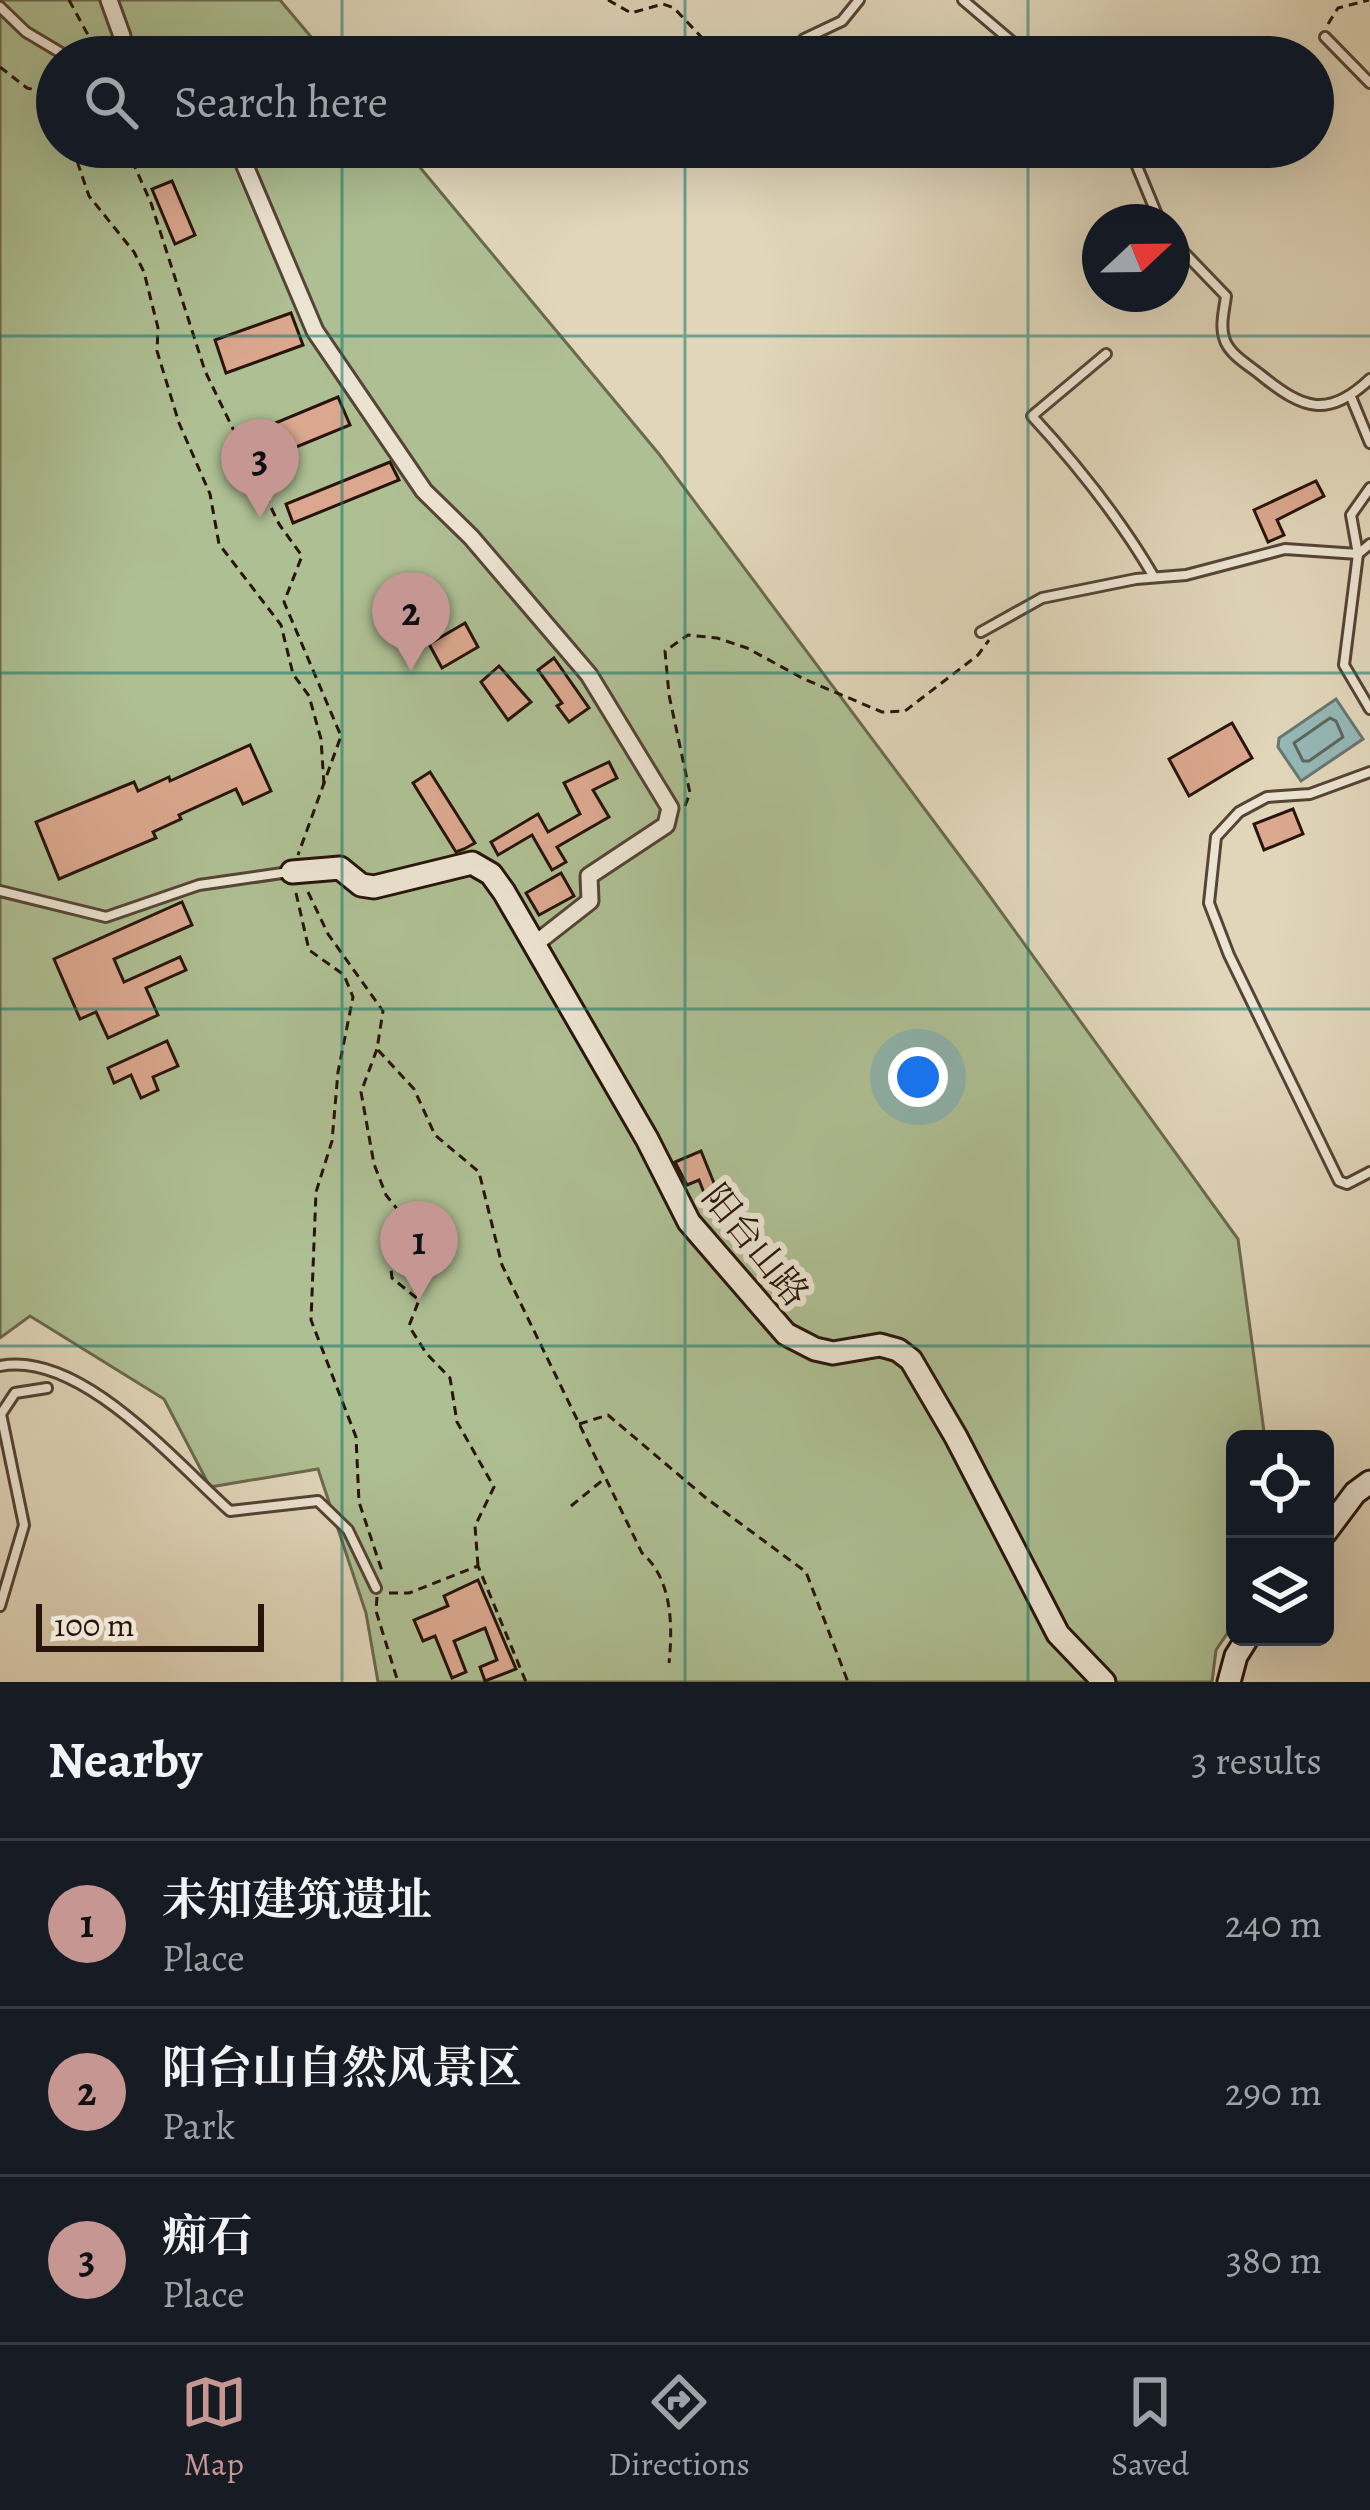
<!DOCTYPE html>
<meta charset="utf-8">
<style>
body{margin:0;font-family:Alegreya,"Noto Serif SC",serif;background:#242831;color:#f1f3f6}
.controls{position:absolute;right:36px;bottom:36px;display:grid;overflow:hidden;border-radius:18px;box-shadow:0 12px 48px #0002}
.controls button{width:108px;height:108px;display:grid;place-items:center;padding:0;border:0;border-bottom:3px solid #363941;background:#171b24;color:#f1f3f6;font:60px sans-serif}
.compass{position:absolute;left:1082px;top:204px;width:108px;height:108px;border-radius:50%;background:#171b24;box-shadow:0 12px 48px #0002;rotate:68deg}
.scale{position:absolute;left:36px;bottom:30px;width:228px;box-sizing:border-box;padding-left:12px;border:6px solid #28140a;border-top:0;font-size:33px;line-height:42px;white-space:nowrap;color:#28140a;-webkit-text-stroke:9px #ece4d2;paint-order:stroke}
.you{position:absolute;left:918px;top:1077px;width:42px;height:42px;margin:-30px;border:9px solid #fff;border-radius:50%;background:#1a73e8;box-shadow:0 0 0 18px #1a73e833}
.badge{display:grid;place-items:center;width:78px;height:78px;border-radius:50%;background:#c59692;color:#111;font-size:39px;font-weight:700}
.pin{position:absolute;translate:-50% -99px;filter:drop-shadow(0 3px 6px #0008)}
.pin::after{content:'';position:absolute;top:63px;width:42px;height:36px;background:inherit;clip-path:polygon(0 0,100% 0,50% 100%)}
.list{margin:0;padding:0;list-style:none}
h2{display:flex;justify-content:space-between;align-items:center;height:156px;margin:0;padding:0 48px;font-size:51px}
h2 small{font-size:39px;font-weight:400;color:#9ea1a6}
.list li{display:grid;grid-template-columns:78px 1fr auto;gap:36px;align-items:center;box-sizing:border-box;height:168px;padding:0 48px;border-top:3px solid #363941}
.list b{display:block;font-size:45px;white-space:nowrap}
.list p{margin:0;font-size:39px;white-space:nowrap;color:#9ea1a6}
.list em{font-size:39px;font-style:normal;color:#9ea1a6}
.icon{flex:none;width:66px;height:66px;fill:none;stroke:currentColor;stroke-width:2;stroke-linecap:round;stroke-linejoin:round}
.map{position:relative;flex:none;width:1370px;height:1682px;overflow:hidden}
.search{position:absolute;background:#171b24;box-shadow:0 12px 48px #0002;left:36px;right:36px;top:36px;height:132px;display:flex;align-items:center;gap:30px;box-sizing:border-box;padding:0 42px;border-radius:66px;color:#9ea1a6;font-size:45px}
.sheet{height:660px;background:#171b24}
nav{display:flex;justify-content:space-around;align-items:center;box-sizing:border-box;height:168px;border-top:3px solid #363941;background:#171b24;font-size:33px;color:#9ea1a6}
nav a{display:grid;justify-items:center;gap:6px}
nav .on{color:#c59692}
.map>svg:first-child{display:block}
.green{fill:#aebf93;stroke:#6b6a4e;stroke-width:3}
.water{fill:#95b8b6;stroke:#697671;stroke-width:3}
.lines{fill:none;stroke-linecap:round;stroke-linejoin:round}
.shore{stroke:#5e6660;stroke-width:3}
.building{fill:#dba88f;stroke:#28140a;stroke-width:3}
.lane-casing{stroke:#564436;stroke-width:14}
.street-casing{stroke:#564436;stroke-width:21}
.secondary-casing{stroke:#28140a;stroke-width:27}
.path{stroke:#28140a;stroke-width:3;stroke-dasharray:9 6;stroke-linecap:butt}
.lane{stroke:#ece4d2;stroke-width:8}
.street{stroke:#ece4d2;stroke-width:15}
.secondary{stroke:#ece4d2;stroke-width:21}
.grid{fill:none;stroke:#0f766e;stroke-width:3;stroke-opacity:0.55}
.labels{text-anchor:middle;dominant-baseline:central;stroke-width:12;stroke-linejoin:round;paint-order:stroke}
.street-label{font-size:36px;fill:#28140a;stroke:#ece4d2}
</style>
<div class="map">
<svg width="1370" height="1682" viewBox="0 0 1370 1682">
<rect width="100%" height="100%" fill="#e1d6ba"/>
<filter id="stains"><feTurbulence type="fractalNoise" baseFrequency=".00167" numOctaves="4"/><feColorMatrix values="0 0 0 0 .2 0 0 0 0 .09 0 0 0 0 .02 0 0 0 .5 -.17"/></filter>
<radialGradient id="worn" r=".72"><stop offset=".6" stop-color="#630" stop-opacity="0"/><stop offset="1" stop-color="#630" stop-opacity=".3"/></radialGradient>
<path class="green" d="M0 0H280L328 57H57V147H403L659 454 983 887 1238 1239 1265 1439H1235V1622L1216 1650 1212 1682H378L366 1613 318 1469 210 1487 164 1399 30 1316 0 1338Z"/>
<path class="water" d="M1336 699 1363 739 1301 781 1278 747 1279 738Z"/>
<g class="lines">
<path class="shore" d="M1330 718 1336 721 1343 737 1309 761H1303L1294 743Z"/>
</g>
<g class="building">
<path d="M172 181 195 235 175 244 152 189Z"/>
<path d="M291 313 303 345 226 373 215 340Z"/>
<path d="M338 397 350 425 267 459 256 431Z"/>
<path d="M390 462 399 480 293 523 286 504Z"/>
<path d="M1316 481 1324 496 1277 520 1284 535 1268 542 1254 510Z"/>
<path d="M465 623 478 647 442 668 429 644Z"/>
<path d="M554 658 589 708 569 722 557 706 562 703 538 670Z"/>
<path d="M499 666 531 702 508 720 481 682Z"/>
<path d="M1232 723 1252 758 1189 796 1169 759Z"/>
<path d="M250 745 271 791 243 804 236 789 179 815 181 819 153 832 156 838 59 879 36 822 134 782 138 791 169 777 170 781Z"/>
<path d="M609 762 617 778 593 790 609 817 557 847 566 862 552 870 532 835 498 855 491 842 538 814 548 832 580 814 564 783Z"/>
<path d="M430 772 475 843 464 849 456 852 413 783Z"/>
<path d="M1293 809 1303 834 1264 850 1254 824Z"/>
<path d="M561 873 574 896 539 915 526 893Z"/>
<path d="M182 902 192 925 114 959 124 982 180 957 186 970 146 988 158 1015 108 1038 96 1012 80 1019 54 959Z"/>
<path d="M167 1041 178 1066 153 1077 158 1090 141 1098 131 1075 114 1083 108 1068Z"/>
<path d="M701 1151 720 1198 708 1203 699 1180 687 1185 675 1162Z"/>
<path d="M478 1580 516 1669 485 1681 480 1667 497 1660 485 1628 454 1641 466 1672 452 1678 435 1636 423 1641 414 1620 448 1606 444 1596Z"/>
</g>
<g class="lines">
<defs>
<g id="lane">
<path d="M963 0 1030 57"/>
<path d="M0 7 26 32 68 57"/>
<path d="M1325 37 1370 83"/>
<path d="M792 57 804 39 842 21 859 0"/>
<path d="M1129 147 1160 222"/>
<path d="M1172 240 1226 296C1224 312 1219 328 1226 343 1233 357 1250 366 1262 376 1303 409 1328 419 1370 379"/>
<path d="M1106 354 1032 416C1079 467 1119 517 1154 577"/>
<path d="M1351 397 1370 443"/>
<path d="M1370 544 1358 554 1344 665 1370 709"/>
<path d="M981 632 1042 598 1136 579 1186 575 1285 549 1358 554 1351 515 1370 488"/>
<path d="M1370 772 1310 794 1267 797 1239 812 1216 837 1209 903 1229 955 1339 1181 1347 1184 1370 1172"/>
<path d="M0 891 106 917 199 885 289 872"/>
<path d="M0 1366C80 1350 174 1461 230 1511L318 1501 348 1530 376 1588"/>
<path d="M0 1606 24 1525 1 1414 15 1393 47 1388"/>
</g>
<g id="street">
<path d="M109 0 122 36 121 52"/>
<path d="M237 147 315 331 424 491 471 537 589 675 670 808 666 825 589 876 590 901 535 944"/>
</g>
<g id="secondary">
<path d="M292 872 340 868 361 885 374 887 472 863 491 874 504 892 647 1139 689 1222 786 1334 815 1349 833 1353 880 1345 898 1350 911 1360 956 1437 1058 1634 1104 1682"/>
<path d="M1325 1533 1355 1493 1370 1482"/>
<path d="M1229 1682 1236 1656 1248 1637"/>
</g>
</defs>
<use href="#lane" class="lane-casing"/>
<use href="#street" class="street-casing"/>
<use href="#secondary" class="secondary-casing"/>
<g class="path">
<path d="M69 0 100 57"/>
<path d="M608 0 631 13 663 4 674 8 720 57"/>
<path d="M1328 24 1338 8 1369 0"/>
<path d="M0 67 27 88 57 95"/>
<path d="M79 147 78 164 89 196 134 252 144 272 158 328 157 351 179 423 210 494 219 544 281 625 293 674 309 696 321 739 324 785"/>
<path d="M126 147 151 203 205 371 279 524 302 556 284 602 341 736 298 855"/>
<path d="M685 806 690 793 669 695 665 651 688 635 717 638 747 648 804 679 882 712 905 711 978 655 989 640"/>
<path d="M308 892 328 934 383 1011 377 1049 361 1092 374 1164 386 1195 405 1219 388 1242 392 1278 419 1300 409 1326 426 1353 450 1378 457 1422 494 1487 475 1526 478 1566"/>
<path d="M296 893 309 950 344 975 353 997 338 1072 332 1141 316 1192 311 1320 356 1437 359 1502 382 1571"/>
<path d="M378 1050 414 1089 435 1135 479 1172 502 1265 642 1553C672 1579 673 1625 669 1663"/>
<path d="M579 1424 608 1415 706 1498 806 1572 848 1682"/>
<path d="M571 1506 604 1479"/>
<path d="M389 1593H409L478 1566 526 1682"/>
<path d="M377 1597 376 1611 398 1682"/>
</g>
<use href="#lane" class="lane"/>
<use href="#street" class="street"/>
<use href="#secondary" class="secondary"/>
</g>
<path class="grid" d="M342 0V57M685 0V57M1028 0V57M342 147V1682M685 147V1682M1028 147V1682M0 336H1370M0 673H1370M0 1009H1370M0 1346H1370"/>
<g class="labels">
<g class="street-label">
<text transform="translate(756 1245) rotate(51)">阳台山路</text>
</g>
</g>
<rect width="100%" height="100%" filter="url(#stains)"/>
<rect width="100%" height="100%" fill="url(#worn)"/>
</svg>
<div class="controls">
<button><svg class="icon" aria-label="locate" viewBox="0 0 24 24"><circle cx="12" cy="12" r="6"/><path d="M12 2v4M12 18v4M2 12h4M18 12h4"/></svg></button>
<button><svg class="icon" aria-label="layers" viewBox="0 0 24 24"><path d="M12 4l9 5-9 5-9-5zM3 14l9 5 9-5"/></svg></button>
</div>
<svg class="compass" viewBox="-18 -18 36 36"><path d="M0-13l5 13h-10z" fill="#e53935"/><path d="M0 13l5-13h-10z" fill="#9ea1a6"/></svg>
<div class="scale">100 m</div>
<div class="you"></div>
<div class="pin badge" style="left:419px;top:1300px">1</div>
<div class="pin badge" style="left:411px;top:671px">2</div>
<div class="pin badge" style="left:260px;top:518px">3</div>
<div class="search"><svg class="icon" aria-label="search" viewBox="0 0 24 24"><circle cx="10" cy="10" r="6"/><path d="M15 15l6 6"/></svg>Search here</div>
</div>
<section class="sheet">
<h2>Nearby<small>3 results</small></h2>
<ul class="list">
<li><span class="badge">1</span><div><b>未知建筑遗址</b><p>Place</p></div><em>240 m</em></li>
<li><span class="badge">2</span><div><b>阳台山自然风景区</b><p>Park</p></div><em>290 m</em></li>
<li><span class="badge">3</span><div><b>痴石</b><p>Place</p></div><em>380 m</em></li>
</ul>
</section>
<nav>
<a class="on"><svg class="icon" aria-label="map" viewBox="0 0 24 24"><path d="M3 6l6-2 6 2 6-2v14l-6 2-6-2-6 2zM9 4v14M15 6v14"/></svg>Map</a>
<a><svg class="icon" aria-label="directions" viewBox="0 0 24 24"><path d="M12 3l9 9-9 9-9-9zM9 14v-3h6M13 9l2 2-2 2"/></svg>Directions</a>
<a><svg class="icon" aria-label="saved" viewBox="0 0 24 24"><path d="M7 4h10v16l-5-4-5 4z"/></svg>Saved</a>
</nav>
